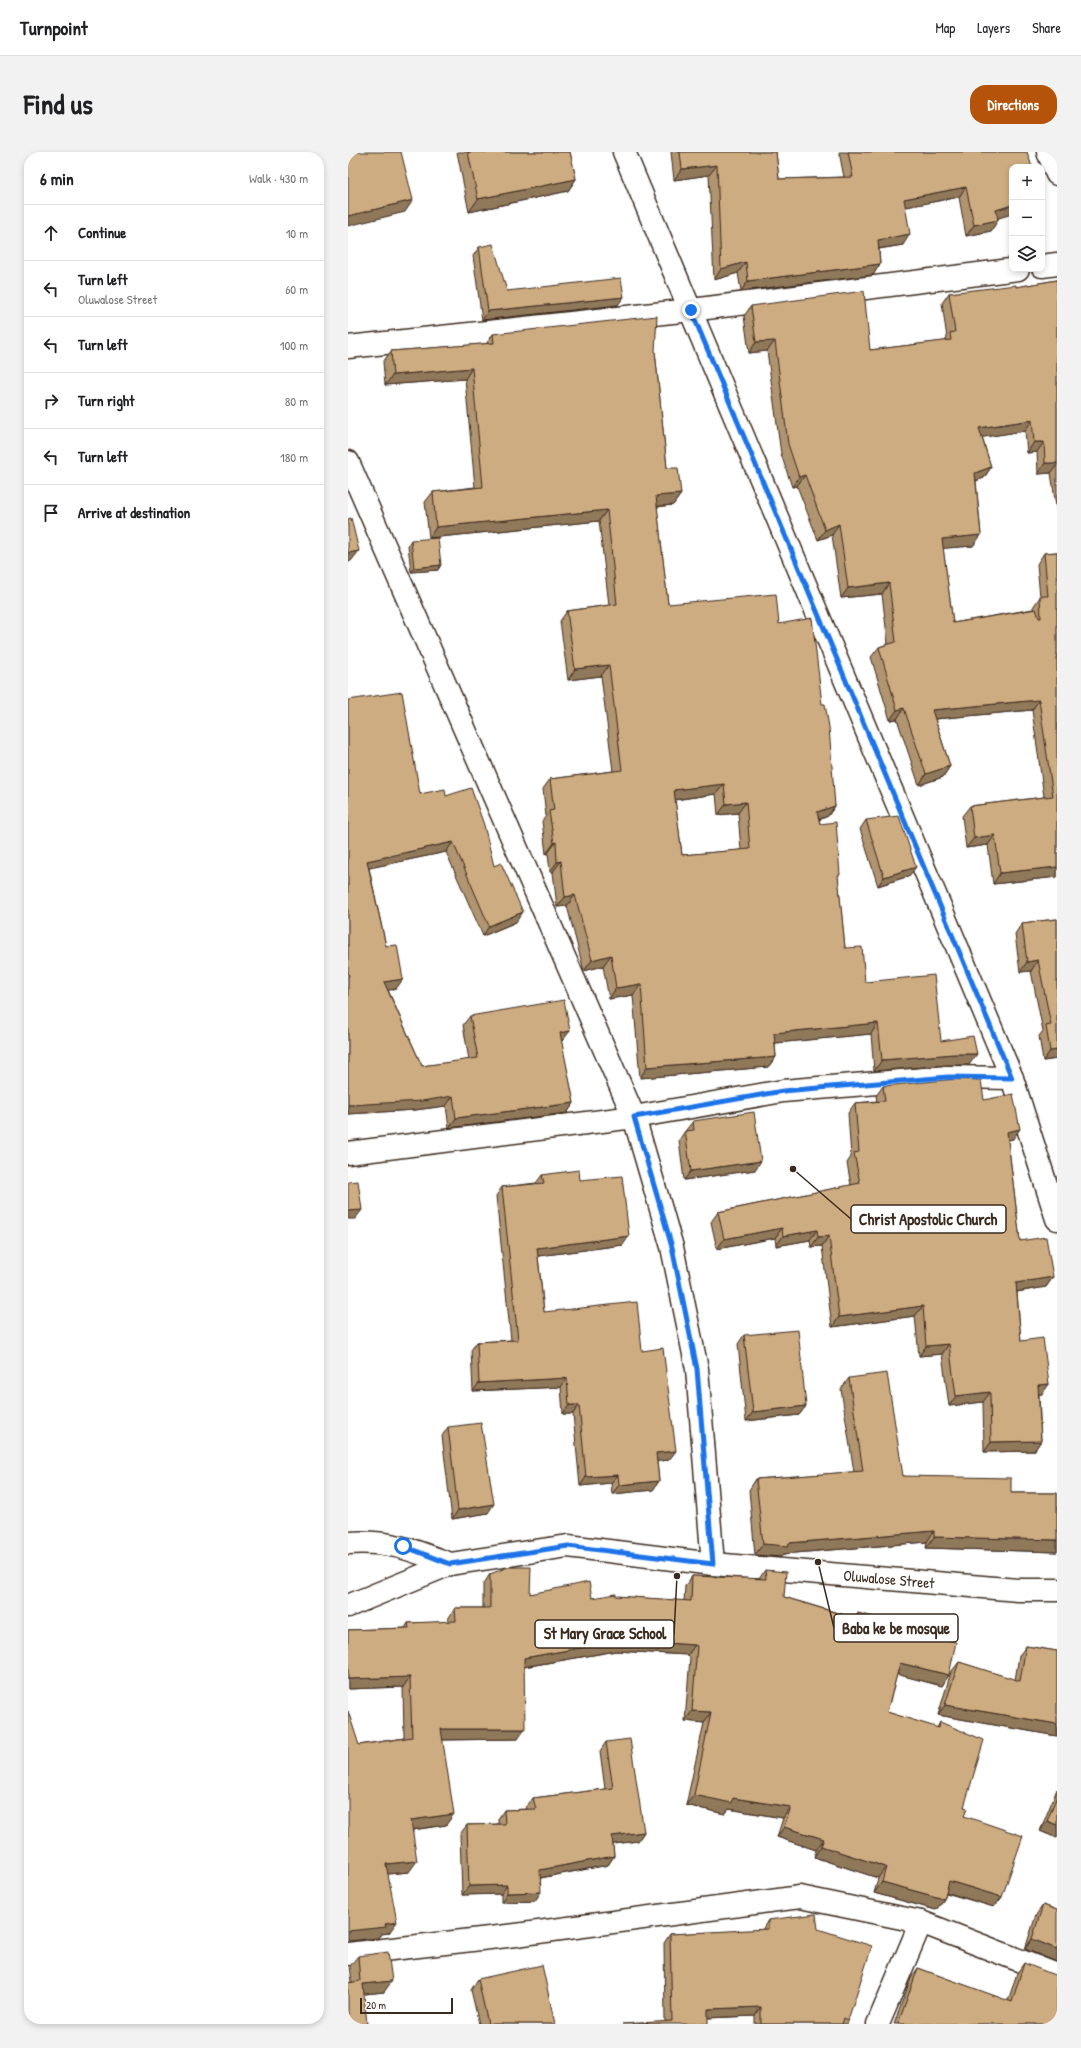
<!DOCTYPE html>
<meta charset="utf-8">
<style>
body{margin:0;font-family:"Patrick Hand",sans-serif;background:#f2f2f2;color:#202124}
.controls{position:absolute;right:12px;top:12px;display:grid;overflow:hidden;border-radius:8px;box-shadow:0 2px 6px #0003}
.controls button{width:36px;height:36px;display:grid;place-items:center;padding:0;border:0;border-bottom:1px solid #e0e0e0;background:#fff;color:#202124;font:20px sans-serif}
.scale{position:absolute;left:12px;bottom:10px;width:93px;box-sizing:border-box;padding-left:4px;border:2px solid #3b2a1e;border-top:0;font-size:11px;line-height:14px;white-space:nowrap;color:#3b2a1e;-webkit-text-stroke:3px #fff;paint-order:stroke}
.stop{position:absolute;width:12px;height:12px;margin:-9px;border:3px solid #1a73e8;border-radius:50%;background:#fff}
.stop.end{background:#1a73e8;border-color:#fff;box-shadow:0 1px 4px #0008}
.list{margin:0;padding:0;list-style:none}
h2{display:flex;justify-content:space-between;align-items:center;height:52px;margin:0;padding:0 16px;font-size:17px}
h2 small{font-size:13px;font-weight:400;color:#757577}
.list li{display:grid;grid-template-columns:26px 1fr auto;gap:12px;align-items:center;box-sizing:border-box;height:56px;padding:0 16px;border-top:1px solid #e0e0e0}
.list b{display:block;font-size:15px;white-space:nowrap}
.list p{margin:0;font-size:13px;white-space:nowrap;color:#757577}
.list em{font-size:13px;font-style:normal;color:#757577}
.icon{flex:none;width:22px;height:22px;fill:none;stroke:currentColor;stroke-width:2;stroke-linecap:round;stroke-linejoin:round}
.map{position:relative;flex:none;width:709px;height:1872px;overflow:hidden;border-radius:16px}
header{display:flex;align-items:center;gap:24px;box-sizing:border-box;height:56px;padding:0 20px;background:#fff;border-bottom:1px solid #e0e0e0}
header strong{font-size:19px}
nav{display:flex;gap:22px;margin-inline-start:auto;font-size:14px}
.intro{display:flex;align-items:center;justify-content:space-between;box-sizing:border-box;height:96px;padding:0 24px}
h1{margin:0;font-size:28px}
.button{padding:10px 18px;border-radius:16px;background:#b45309;color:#fff;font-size:14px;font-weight:700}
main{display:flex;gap:24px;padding:0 24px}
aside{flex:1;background:#fff;border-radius:16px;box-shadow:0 2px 6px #0003}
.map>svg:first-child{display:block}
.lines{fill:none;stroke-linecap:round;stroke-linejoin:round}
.minor-casing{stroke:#3b2a1e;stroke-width:25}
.tertiary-casing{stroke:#3b2a1e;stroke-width:25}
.minor{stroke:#fff;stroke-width:22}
.tertiary{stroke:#fff;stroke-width:22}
.wall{fill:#b1946f;stroke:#3b2a1e;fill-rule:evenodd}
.shaded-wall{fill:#90785a;stroke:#3b2a1e}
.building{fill:#ceac81;stroke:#3b2a1e;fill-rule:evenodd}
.route{stroke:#1a73e8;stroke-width:5}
.labels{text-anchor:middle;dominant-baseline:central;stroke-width:3.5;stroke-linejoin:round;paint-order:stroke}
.street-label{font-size:15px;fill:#3b2a1e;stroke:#fff}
.leader{fill:none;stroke:#3b2a1e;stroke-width:1.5}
.callout-dot{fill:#3b2a1e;stroke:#fff;stroke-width:1.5}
.callout{fill:#fff;stroke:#3b2a1e;stroke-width:1.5}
.callout-label{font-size:16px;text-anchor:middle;font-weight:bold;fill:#3b2a1e}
</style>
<header>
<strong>Turnpoint</strong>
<nav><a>Map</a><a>Layers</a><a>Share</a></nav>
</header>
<div class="intro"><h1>Find us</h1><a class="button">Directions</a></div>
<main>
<aside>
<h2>6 min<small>Walk · 430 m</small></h2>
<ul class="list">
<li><svg class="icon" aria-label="ahead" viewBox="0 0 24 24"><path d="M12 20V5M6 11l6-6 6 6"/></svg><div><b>Continue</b></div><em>10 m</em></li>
<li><svg class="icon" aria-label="left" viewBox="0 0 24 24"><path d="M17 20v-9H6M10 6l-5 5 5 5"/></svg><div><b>Turn left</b><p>Oluwalose Street</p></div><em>60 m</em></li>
<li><svg class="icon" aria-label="left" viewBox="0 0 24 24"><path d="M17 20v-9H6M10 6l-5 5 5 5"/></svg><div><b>Turn left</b></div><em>100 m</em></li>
<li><svg class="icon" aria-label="right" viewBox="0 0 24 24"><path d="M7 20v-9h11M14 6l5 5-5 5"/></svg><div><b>Turn right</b></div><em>80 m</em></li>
<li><svg class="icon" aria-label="left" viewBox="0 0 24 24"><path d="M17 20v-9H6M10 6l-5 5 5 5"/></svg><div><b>Turn left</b></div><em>180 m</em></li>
<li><svg class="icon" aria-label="arrive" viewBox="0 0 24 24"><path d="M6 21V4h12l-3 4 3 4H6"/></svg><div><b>Arrive at destination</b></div></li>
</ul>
</aside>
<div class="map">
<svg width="709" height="1872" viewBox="0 0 709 1872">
<rect width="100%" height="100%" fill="#fff"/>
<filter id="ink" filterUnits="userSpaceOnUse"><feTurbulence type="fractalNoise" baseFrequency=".025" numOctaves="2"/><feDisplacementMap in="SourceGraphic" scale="8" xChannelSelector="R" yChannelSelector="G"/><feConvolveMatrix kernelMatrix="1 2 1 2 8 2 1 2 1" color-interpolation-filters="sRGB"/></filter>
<g filter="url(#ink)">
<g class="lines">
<defs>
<g id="minor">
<path d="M276 0 664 926 709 1067"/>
<path d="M700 0 709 22"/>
<path d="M694 114 709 112"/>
<path d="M0 195 343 158 670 117"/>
<path d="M0 310 286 965 324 1095 349 1217 365 1412"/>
<path d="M0 1001 286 965 435 939 600 925 664 926"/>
<path d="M0 1391C42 1388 64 1398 102 1412"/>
<path d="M0 1802 168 1783 452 1745 573 1770 709 1823"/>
<path d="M530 1872 573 1770"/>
</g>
<path id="tertiary" d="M0 1454 102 1412 220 1394 365 1412 670 1438H709"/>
</defs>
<use href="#minor" class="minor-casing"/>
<use href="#tertiary" class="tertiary-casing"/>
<use href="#minor" class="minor"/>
<use href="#tertiary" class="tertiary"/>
</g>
<g class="wall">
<path d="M109 0H222L228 27 220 39 121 60Z"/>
<path d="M323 0H428L431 27 496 25 491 0H679L650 66V68L643 79 618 84 611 45 557 55 555 93 531 97 532 112 525 123 393 139 390 121 366 128 361 23 326 28Z"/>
<path d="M131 95 159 139 270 153 134 168 125 104Z"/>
<path d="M709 128V361L703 321 690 322 689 300 679 301 677 279 634 285 643 315 636 326 628 329 633 383 625 394 595 396 605 471 685 457V455L692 445 689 412 696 401 709 400V725L645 732 640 693 618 696 614 664 622 654 696 645 684 558 587 567 602 614 595 625 571 633 549 567 542 568 523 505 531 495 540 492 534 442 493 446 484 383 470 388 449 334 444 335 433 302 419 199 401 201 396 164 403 154 522 198 597 189 599 186 594 151 601 141 668 135Z"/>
<path d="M145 182 307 199 319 316 333 342 325 353 309 355 320 452 431 472 487 654 480 664 471 668 490 726 497 796 517 830 593 889 621 913H599L526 919 523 882 427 891 428 905 420 915 292 926 285 843 261 847 255 814 236 819 219 754 209 755 205 720H202L200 701 198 702 194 669 198 664 195 637 202 627 265 619 253 524 220 528 212 469 219 459 261 453 251 369 81 386 77 350 85 340 127 335 117 227 37 233 35 210 43 199 138 192ZM368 642 370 663 390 661 393 698 334 703 327 648Z"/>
<path d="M63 388 90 418 63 420 60 393Z"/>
<path d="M0 548 72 642 98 644 146 714 168 770 135 784 98 700 21 716 38 794 48 837 40 838 74 914 121 908 115 873 122 864 215 888 213 889 226 951 219 961 101 976 98 954 67 958 0 962Z"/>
<path d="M518 668 561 724 530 734 512 677Z"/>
<path d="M709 767V907L695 909 691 884 695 879 683 819 672 820 667 782 674 771Z"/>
<path d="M535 934 636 948 665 987 660 988 672 1089 705 1125 698 1135 669 1140 673 1189 701 1232 694 1242H691L693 1289 686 1299 636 1300 635 1250 601 1254 594 1202 571 1204 567 1164 484 1175 474 1094 463 1095 462 1088 428 1094 427 1086 369 1097 363 1070 370 1060 503 1033 499 1011 503 1005 500 961 507 951 529 949 528 944Z"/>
<path d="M345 969 407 1018 336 1028 331 988 337 979H339L338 978Z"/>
<path d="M194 1023 232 1028 275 1093 190 1104 196 1160 294 1199 321 1308 309 1309 311 1329 305 1338 264 1342 263 1331 232 1334 225 1262H215L213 1235 125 1239 123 1198 129 1190 163 1188 148 1044 154 1035 188 1031Z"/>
<path d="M396 1183 458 1254 451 1263 398 1269 390 1192Z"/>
<path d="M501 1226 555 1324 663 1341H709V1400L578 1396 579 1390 435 1402 433 1405 407 1403 401 1338 408 1327 506 1320 493 1237Z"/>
<path d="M100 1275 140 1361 104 1367 94 1284Z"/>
<path d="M417 1418 436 1445 507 1466 510 1461 560 1478 601 1523 594 1534 549 1522 539 1560 589 1576 592 1570 616 1655V1664L654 1745 646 1755 598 1741 596 1747 588 1758 526 1741 530 1726 466 1705 468 1698 429 1685 435 1666 381 1657 377 1662 338 1653 356 1571 337 1569 342 1505 340 1503 268 1499 176 1515 170 1587 94 1588 98 1673 65 1678 61 1720 39 1722 41 1781 33 1782 30 1786 11 1593 56 1586 55 1535 0 1537V1478L57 1476 60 1471 100 1470V1467L107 1456H135V1433L142 1422 182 1442 244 1446 268 1444 336 1449 337 1434 344 1424 411 1427Z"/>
<path d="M678 1494 709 1499V1584L590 1563 603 1520 611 1510 667 1528 671 1504Z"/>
<path d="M258 1590 296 1680 290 1689 265 1692 266 1704 260 1713 193 1726 187 1749 153 1750V1742L114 1743 112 1682 119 1673 150 1672V1667L156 1658 179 1657 178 1655 185 1646 257 1637 252 1599Z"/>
<path d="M709 1637V1686L692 1679Z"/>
<path d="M695 1753 709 1758 677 1797 688 1763Z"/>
<path d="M420 1768 470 1777 500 1868 498 1872H407V1864L360 1866 317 1870 316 1791 322 1782 414 1778Z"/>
<path d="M10 1804 36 1840 16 1842 4 1830 2 1814Z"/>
<path d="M676 1811 709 1872H546L563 1826 570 1816 660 1849 669 1821Z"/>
<path d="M130 1827 207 1872H131L123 1838Z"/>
</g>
<g class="shaded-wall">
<path d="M369 13 361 23 326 28 334 17Z"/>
<path d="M228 27 220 39 121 60 130 47Z"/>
<path d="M618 35 611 45 548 57 556 47Z"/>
<path d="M65 48 57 60 0 74V64Z"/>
<path d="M664 53V62L641 69 648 58Z"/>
<path d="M650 68 643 79 618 84 626 73Z"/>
<path d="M562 82 555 93 522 98 530 88Z"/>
<path d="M398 110 390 121 366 128 373 117Z"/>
<path d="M532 112 525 123 393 139 400 129Z"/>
<path d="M276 145 270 153 134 168 140 159Z"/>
<path d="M427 189 419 199 401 201 408 190Z"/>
<path d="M124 216 117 227 37 233 45 223Z"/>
<path d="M684 268 677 279 623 287 631 276Z"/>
<path d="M686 290H696L689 300 679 301Z"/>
<path d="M697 311H709V313L703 321 690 322Z"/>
<path d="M643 315 636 326 620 331 627 321Z"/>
<path d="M457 323 449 334 444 335 451 325Z"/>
<path d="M333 342 325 353 300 355 308 344Z"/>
<path d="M259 358 251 369 81 386 88 375Z"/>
<path d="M491 372 484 383 470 388 477 378Z"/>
<path d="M633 383 625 394 587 397 594 387Z"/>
<path d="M11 399 3 409 0 410V401Z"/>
<path d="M93 413 90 418 63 420 66 416Z"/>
<path d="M541 431 534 442 493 446 500 436Z"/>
<path d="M261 513 253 524 220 528 227 517Z"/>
<path d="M691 548 684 558 576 568 584 558Z"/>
<path d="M556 556 549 567 542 568 549 558Z"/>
<path d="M602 614 595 625 571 633 578 622Z"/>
<path d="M376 632 368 642 318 649 326 638Z"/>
<path d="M398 650 390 661 370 663 378 652Z"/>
<path d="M487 654 480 664 461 671 469 660Z"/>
<path d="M647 683 640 693 618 696 626 686Z"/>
<path d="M105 690 98 700 12 718 19 709Z"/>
<path d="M208 690 200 701 198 702 206 691Z"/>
<path d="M213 709 205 720H202L209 710Z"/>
<path d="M568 715 561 724 530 734 536 725Z"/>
<path d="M709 715V725L645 732 652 721Z"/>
<path d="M227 743 219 754 209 755 217 745Z"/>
<path d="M175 760 168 770 135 784 141 774Z"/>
<path d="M263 803 255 814 236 819 244 808Z"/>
<path d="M690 808 683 819 672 820 679 810Z"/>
<path d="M55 827 48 837 29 840 36 830Z"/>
<path d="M293 832 285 843 261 847 268 836Z"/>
<path d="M530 871 523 882 418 892 426 881Z"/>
<path d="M222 879 215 888 205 890 212 881Z"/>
<path d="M709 898V907L695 909 702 899Z"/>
<path d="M606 902H629L621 913H599L526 919 534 908Z"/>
<path d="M428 905 420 915 292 926 299 915Z"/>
<path d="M105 944 98 954 67 958 0 962V953Z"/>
<path d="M226 951 219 961 101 976 108 966Z"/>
<path d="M672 977 665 987 652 990 659 980Z"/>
<path d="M413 1009 407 1018 336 1028 343 1019Z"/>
<path d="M14 1058 7 1067H0V1059Z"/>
<path d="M434 1076 427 1086 369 1097 376 1087Z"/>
<path d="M469 1078 462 1088 428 1094 435 1084Z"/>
<path d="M281 1084 275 1093 183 1105 189 1096Z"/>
<path d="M481 1084 474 1094 463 1095 470 1085Z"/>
<path d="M705 1125 698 1135 661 1141 668 1131Z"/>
<path d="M575 1154 567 1164 484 1175 491 1165Z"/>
<path d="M601 1192 594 1202 571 1204 578 1194Z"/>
<path d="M219 1226 213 1235 125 1239 131 1231Z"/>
<path d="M701 1232 694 1242 683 1243 690 1233Z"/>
<path d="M642 1240 635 1250 601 1254 608 1244Z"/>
<path d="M221 1253H231L225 1262H215Z"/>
<path d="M458 1254 451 1263 398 1269 405 1260Z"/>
<path d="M693 1289 686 1299 636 1300 643 1290Z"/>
<path d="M328 1299 321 1308 302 1310 308 1301Z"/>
<path d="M270 1323 263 1331 232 1334 238 1325Z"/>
<path d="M311 1329 305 1338 264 1342 271 1333Z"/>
<path d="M146 1352 140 1361 104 1367 110 1358Z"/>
<path d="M586 1379 579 1390 435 1402 433 1405 407 1403 415 1392 441 1391Z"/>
<path d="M586 1385 709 1388V1400L578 1396Z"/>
<path d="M276 1488 347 1493 340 1503 268 1499 169 1516 176 1506Z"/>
<path d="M552 1511 601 1523 594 1534 544 1521Z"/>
<path d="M62 1525 55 1535 0 1537V1527Z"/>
<path d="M597 1553 709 1572V1584L590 1563Z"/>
<path d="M344 1559 363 1560 356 1571 337 1569Z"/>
<path d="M93 1577H177L170 1587 85 1588Z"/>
<path d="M346 1643 385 1646 443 1655 435 1666 381 1657 377 1662 338 1653Z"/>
<path d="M106 1662 98 1673 56 1679 63 1668Z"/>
<path d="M699 1669 709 1673V1686L692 1679Z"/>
<path d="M436 1675 476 1687 468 1698 429 1685Z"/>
<path d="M296 1680 290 1689 258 1693 264 1684Z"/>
<path d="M473 1694 538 1715 530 1726 466 1705Z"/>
<path d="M266 1704 260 1713 186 1727 192 1718Z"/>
<path d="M69 1709 61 1720 30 1723 38 1712Z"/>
<path d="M601 1729 654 1745 646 1755 594 1739Z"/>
<path d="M534 1730 596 1747 588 1758 526 1741Z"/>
<path d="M159 1733 153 1742 114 1743 121 1734Z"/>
<path d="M193 1740 187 1749 153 1750 159 1741Z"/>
<path d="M49 1770 41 1781 33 1782 30 1786 0 1789V1779Z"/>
<path d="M684 1787 709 1797V1810L677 1797Z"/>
<path d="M44 1829 36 1840 8 1843 15 1832Z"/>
<path d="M413 1855 407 1864 354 1866 360 1857Z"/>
</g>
<g class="building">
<path d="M0 0H53L65 48 0 64Z"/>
<path d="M120 0H222L228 27 130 47Z"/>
<path d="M332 0H428L431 27 505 25 500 0H679L684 15H664V53L648 58 650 68 626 73 618 35 556 47 562 82 530 88 532 112 400 129 398 110 373 117 369 13 334 17Z"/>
<path d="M145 92 159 139 273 126 276 145 140 159 131 95Z"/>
<path d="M709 128V311H697L696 290H686L684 268 631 276 643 315 627 321 633 383 594 387 605 471 688 457 691 466H693L692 444H700L696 401 709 400V715L652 721 647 683 626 686 622 654 705 644 691 548 584 558 602 614 578 622 556 556 549 558 531 495 548 490 541 431 500 436 491 372 477 378 457 323 451 325 440 292 427 189 408 190 403 154 516 139 522 198 603 188 602 181 607 180 601 141 668 133V135Z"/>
<path d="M309 164 307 199 319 316H330L333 342 308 344 320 452 428 442 431 472 464 466 474 552H477L481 575 487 654 469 660 472 672 488 670 492 723H490L497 796 514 795 517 830 586 823 593 889 625 884 629 902H606L534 908 530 871 426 881 428 905 299 915 293 832 268 836 263 803 244 808 227 743 217 745 213 709 209 710 208 690 206 691 201 659 206 658 202 627 274 618 261 513 227 517 219 459 269 452 259 358 88 375 85 340 135 335 124 216 45 223 43 199 146 191 145 182ZM376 632 378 652 398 650 402 697 334 703 326 638Z"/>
<path d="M3 366 11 399 0 401V367Z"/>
<path d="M90 386 93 413 66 416 63 388Z"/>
<path d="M54 540 72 642 97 637 98 644 123 636 136 673 146 714 153 711 175 760 141 774 105 690 19 709 38 794 49 793 55 827 36 830 74 914 130 906 122 864 216 848 222 879 212 881 226 951 108 966 105 944 74 949 0 953V824H1L0 820V548Z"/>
<path d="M551 664 568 715 536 725 518 668Z"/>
<path d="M709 767V898L702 899 698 874 703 873 690 808 679 810 674 771Z"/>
<path d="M607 927 633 928 636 948 665 942 672 977 659 980 672 1089 698 1085 705 1125 668 1131 673 1189 695 1186 701 1232 690 1233 693 1289 643 1290 642 1240 608 1244 601 1192 578 1194 575 1154 491 1165 481 1084 470 1085 469 1078 435 1084 434 1076 376 1087 370 1060 512 1031 506 1001 511 1000 507 951 537 949 535 934Z"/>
<path d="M406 960 413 1009 343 1019 337 979 346 978 345 969Z"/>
<path d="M231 1018 232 1028 274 1024 281 1084 189 1096 196 1160 289 1150 294 1199 315 1196 328 1299 308 1301 311 1329 271 1333 270 1323 238 1325 231 1253H221L219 1226 131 1231 129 1190 170 1188 154 1035 196 1031 194 1023Z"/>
<path d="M10 1029 14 1058 0 1059V1030Z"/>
<path d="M450 1178 458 1254 405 1260 396 1183Z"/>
<path d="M539 1221 555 1324 663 1326V1341H709V1388L586 1385V1379L441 1391 440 1394 415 1392 408 1327 515 1319 501 1226Z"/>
<path d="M133 1271 146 1352 110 1358 100 1275Z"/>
<path d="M160 1415H183L182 1442 241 1430 244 1446 268 1442V1444L343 1449 344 1424 418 1427 417 1418 438 1420 436 1445 509 1467 510 1461 561 1474 560 1478 608 1490 601 1523 552 1511 539 1560 591 1576 592 1570 636 1588 616 1655 619 1656 616 1664 675 1684 654 1745 601 1729 596 1747 534 1730 538 1715 473 1694 476 1687 436 1675 443 1655 385 1646 384 1651 346 1643 363 1560 344 1559 349 1494 347 1493 276 1488 176 1506 177 1577H93L106 1662 63 1668 69 1709 38 1712 49 1770 37 1772 38 1775 0 1779V1559L11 1593 64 1585 62 1525 0 1527V1478L61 1476 60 1471 108 1469 107 1456H142V1422Z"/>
<path d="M678 1494 709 1499V1572L597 1553 611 1510 672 1529Z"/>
<path d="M282 1587 296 1680 264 1684 266 1704 192 1718 193 1740 159 1741V1733L121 1734 119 1673 157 1672 156 1658 188 1657 185 1646 265 1636 258 1590Z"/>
<path d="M709 1644V1673L699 1669Z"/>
<path d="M695 1753 709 1758V1797L684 1787Z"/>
<path d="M468 1762 470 1777 524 1794 500 1868 496 1866 494 1872H413V1855L360 1857V1872H274L324 1869 322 1782 420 1777V1768Z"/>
<path d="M40 1800 44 1829 15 1832 19 1872H0V1831L12 1829 10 1804Z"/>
<path d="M676 1811 709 1824V1872H550L570 1816 664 1850Z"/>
<path d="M194 1813 207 1872H140L130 1827Z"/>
</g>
</g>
<g class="lines" filter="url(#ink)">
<path class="route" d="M55 1394 102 1412 220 1394 365 1412 349 1217 324 1095 286 965 435 939 600 925 664 926 343 158"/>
</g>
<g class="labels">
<g class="street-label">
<text transform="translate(541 1427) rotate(5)">Oluwalose Street</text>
</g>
</g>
<path class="leader" d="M445 1017L503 1067M470 1410L486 1476M329 1424L326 1482"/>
<g class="callout-dot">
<circle cx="445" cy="1017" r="4"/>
<circle cx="470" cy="1410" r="4"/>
<circle cx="329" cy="1424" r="4"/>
</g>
<g class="callout">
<rect x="503" y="1053" width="155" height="28" rx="4"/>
<rect x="486" y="1462" width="124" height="28" rx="4"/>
<rect x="187" y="1468" width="139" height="28" rx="4"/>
</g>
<g class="callout-label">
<text x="580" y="1073">Christ Apostolic Church</text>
<text x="548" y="1482">Baba ke be mosque</text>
<text x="257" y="1487">St Mary Grace School</text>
</g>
</svg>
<div class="controls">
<button>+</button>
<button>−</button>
<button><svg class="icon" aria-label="layers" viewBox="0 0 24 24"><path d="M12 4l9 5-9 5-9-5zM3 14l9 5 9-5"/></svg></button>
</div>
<div class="scale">20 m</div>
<div class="stop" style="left:55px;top:1394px"></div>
<div class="stop end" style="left:343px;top:158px"></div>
</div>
</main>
